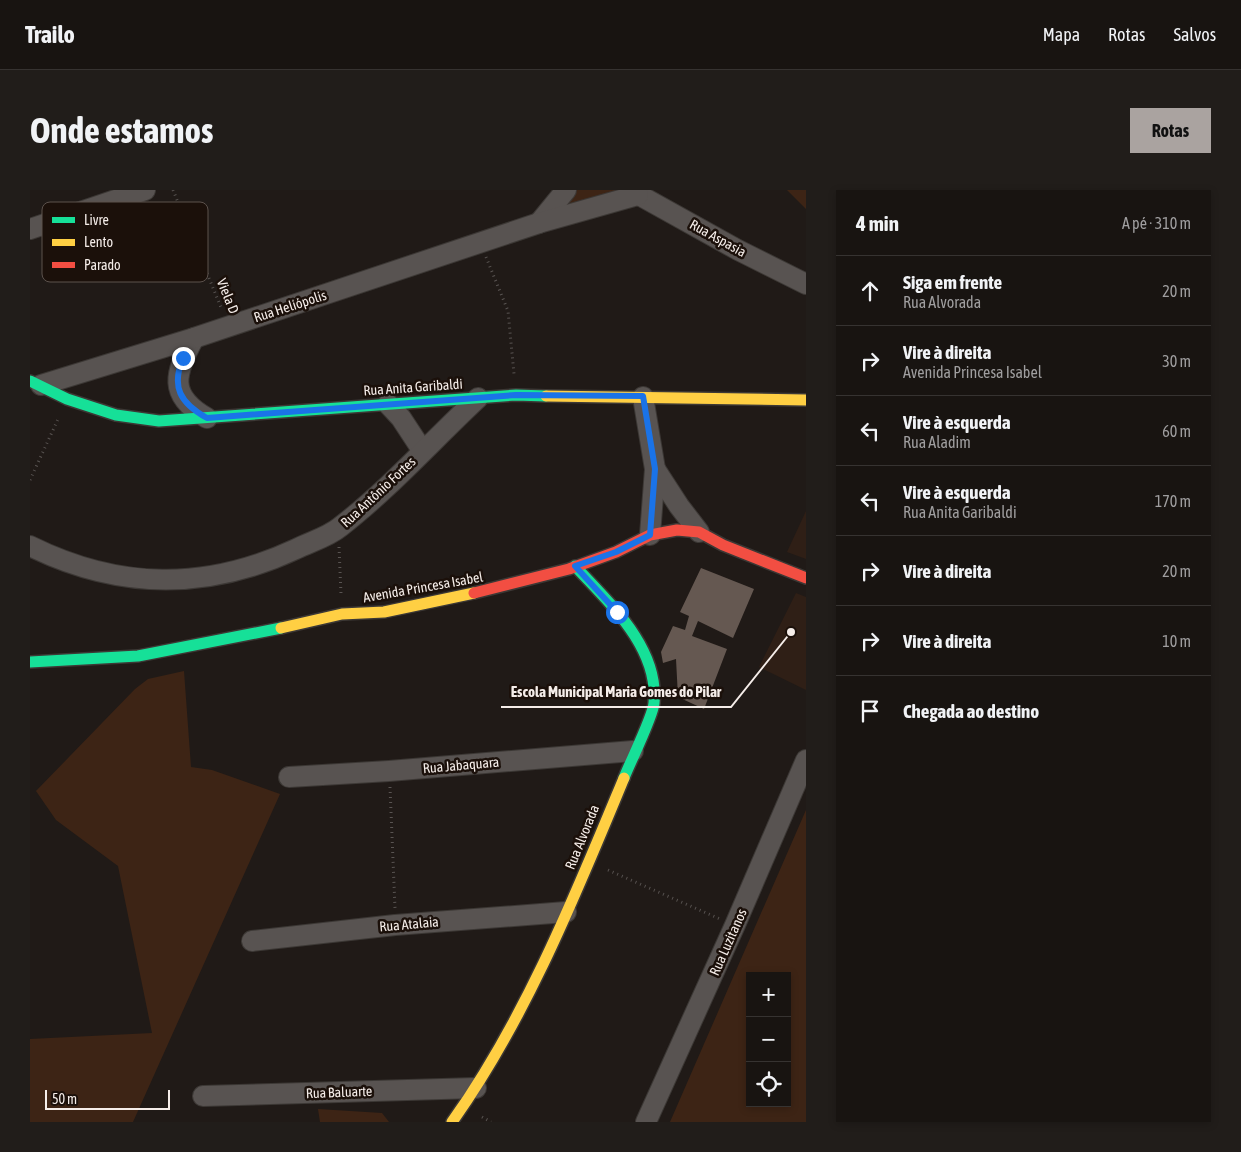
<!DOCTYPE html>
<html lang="pt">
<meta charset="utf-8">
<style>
body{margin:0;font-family:"Asap Condensed",sans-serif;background:#211d1a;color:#f1f3f6}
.controls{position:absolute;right:15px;bottom:15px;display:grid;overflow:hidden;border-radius:0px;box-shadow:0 2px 8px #0003}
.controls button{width:45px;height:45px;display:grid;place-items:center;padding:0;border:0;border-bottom:1px solid #363331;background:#181411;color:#f1f3f6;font:25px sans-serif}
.scale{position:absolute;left:15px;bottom:12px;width:125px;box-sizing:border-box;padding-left:5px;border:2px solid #f5ede9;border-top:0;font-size:14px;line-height:18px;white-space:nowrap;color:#f5ede9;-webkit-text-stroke:4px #1b100a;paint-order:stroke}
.stop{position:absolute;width:15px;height:15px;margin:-11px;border:4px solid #1a73e8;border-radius:50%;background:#fff}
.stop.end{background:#1a73e8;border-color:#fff;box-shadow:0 1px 5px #0008}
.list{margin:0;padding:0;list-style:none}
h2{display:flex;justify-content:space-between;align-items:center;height:65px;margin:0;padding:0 20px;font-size:21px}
h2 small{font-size:16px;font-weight:400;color:#9f9e9f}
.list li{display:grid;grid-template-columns:32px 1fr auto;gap:15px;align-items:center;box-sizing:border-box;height:70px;padding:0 20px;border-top:1px solid #363331}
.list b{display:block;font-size:19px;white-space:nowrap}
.list p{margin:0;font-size:16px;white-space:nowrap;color:#9f9e9f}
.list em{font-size:16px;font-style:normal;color:#9f9e9f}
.icon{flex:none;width:28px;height:28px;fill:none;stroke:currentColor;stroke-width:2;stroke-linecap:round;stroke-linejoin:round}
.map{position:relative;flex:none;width:776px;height:932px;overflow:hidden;border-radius:0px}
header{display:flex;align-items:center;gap:30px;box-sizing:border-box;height:70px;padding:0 25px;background:#181411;border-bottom:1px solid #363331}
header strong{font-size:24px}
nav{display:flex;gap:28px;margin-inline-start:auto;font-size:18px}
.intro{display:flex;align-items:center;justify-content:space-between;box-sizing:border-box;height:120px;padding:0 30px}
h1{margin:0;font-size:35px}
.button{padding:12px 22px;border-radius:0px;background:#aaa3a0;color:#111;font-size:18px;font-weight:700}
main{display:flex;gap:30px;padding:0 30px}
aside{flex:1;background:#181411;border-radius:0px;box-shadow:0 2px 8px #0003}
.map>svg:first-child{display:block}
.built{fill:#2f1f16}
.green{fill:#3d2415;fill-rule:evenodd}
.building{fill:#655851}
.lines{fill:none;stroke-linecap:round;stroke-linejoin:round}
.street-casing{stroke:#3c3835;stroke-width:22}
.fast-casing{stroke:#3c3835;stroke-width:14}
.slow-casing{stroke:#3c3835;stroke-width:14}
.jam-casing{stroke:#3c3835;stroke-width:14}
.path{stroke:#595452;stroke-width:3;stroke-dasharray:1 4;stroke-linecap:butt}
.street{stroke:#585351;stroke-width:20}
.fast{stroke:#16e098;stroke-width:11}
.slow{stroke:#ffcf43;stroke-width:11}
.jam{stroke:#f24e42;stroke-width:11}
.route{stroke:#1a73e8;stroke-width:6}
.labels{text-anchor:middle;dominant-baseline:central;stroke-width:5;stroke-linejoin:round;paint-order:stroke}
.street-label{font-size:14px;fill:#f5ede9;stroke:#1b100a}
.key{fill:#1b100a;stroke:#5c524d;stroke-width:1}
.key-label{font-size:14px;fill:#f5ede9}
.leader{fill:none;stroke:#f5ede9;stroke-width:2}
.callout-dot{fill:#f5ede9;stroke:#1b100a;stroke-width:2}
.callout-label{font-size:15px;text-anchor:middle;font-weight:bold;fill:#f5ede9;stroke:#1b100a;stroke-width:5;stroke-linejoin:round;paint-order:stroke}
</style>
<header>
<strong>Trailo</strong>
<nav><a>Mapa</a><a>Rotas</a><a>Salvos</a></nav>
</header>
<div class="intro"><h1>Onde estamos</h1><a class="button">Rotas</a></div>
<main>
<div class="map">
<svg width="776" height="932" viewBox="0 0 776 932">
<rect width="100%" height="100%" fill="#201a17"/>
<g class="built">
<path d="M776 321V369L757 362Z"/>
<path d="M766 403 776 407V500L729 477Z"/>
</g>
<g class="green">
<path d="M540 0H588L561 16 521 24Z"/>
<path d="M757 0H776V19Z"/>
<path d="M154 481 161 577 182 580 250 604 103 932H0V849L122 843 88 676 26 630 6 601 105 499 118 489Z"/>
<path d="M776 620V932H640ZM720 786H757V913H720Z"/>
<path d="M288 919 352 923 359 932H290Z"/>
</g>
<path class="building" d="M671 378 724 399 703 448 668 431 662 446 697 459 674 519 648 507 646 469 633 473 631 462 643 436 655 440 659 426 650 422Z"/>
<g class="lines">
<defs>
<g id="street">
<path d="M600 0 708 60 776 94"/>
<path d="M509 33 536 0"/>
<path d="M0 39 115 0"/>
<path d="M164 148C145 183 137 205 177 228"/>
<path d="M11 195 164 148 509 33 608 5"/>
<path d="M613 207 625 279 620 345"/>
<path d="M358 214 371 228 392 260"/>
<path d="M625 279 649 316 669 342"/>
<path d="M0 356C89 400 176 401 266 359 280 352 298 347 310 337 359 299 402 251 448 208"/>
<path d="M259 587 359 581 603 561"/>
<path d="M222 751 365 735 536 722"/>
<path d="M173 906 446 898"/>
<path d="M616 932 705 735 776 570"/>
</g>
<g id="fast">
<path d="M0 191 37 209 86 225 129 231 486 205 516 206"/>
<path d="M545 376C579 413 629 457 624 513 623 527 600 572 594 588"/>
<path d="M0 472 108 466 251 438"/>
</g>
<g id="slow">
<path d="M516 206 776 210"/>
<path d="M251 438 312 424 354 422 444 403"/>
<path d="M422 932C496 828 545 706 594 588"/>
</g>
<path id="jam" d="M444 403 539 379 586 362 620 345 647 340 669 342 693 355 776 388"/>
</defs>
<use href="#street" class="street-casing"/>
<use href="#fast" class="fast-casing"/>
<use href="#slow" class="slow-casing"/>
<use href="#jam" class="jam-casing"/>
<g class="path">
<path d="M143 0 192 120"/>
<path d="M456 67 478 121 484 184"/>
<path d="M0 290 29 227"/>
<path d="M309 357 311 404"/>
<path d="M360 597 365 718"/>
<path d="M578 680 690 729"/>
<path d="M452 927 461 932"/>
</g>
<use href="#street" class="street"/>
<use href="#fast" class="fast"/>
<use href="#slow" class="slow"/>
<use href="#jam" class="jam"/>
</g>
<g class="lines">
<path class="route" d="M153 168C141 197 150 213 177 228L486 205 613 206 625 279 620 345 586 362 545 376 587 422"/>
</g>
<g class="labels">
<g class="street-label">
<text transform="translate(688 48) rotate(29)">Rua Aspasia</text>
<text transform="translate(198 106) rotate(68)">Viela D</text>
<text transform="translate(260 116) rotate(-18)">Rua Heliópolis</text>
<text transform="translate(383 197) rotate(-4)">Rua Anita Garibaldi</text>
<text transform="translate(348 302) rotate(-43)">Rua Antônio Fortes</text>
<text transform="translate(393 397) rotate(-10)">Avenida Princesa Isabel</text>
<text transform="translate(431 575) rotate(-5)">Rua Jabaquara</text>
<text transform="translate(552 647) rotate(-68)">Rua Alvorada</text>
<text transform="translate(379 734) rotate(-5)">Rua Atalaia</text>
<text transform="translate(698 752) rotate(-66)">Rua Luzitanos</text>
<text transform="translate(309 902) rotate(-2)">Rua Baluarte</text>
</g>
</g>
<rect x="12" y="12" width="166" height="80" rx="8" class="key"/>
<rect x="22" y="27" width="23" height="6" fill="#16e098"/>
<rect x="22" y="49" width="23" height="7" fill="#ffcf43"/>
<rect x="22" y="72" width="23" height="6" fill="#f24e42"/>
<g class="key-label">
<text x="54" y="35">Livre</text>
<text x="54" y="57">Lento</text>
<text x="54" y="80">Parado</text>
</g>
<path class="leader" d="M761 442L701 517H471"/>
<circle class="callout-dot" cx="761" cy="442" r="5"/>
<g class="callout-label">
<text x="586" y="507">Escola Municipal Maria Gomes do Pilar</text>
</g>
</svg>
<div class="controls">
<button>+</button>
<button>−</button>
<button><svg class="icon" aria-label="locate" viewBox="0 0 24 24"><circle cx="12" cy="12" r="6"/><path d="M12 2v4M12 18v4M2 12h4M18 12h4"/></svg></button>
</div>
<div class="scale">50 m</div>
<div class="stop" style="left:587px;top:422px"></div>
<div class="stop end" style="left:153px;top:168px"></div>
</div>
<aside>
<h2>4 min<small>A pé · 310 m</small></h2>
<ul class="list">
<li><svg class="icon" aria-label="ahead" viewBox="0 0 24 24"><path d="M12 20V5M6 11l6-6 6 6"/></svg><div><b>Siga em frente</b><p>Rua Alvorada</p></div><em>20 m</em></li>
<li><svg class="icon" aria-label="right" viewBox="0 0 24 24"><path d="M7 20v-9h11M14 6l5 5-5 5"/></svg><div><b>Vire à direita</b><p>Avenida Princesa Isabel</p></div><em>30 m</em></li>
<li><svg class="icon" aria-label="left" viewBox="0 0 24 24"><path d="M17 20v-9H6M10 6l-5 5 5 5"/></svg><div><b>Vire à esquerda</b><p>Rua Aladim</p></div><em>60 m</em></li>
<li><svg class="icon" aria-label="left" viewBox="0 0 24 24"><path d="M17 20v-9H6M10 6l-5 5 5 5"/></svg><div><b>Vire à esquerda</b><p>Rua Anita Garibaldi</p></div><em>170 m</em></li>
<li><svg class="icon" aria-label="right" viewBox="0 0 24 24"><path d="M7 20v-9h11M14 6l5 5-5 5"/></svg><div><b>Vire à direita</b></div><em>20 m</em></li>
<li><svg class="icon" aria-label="right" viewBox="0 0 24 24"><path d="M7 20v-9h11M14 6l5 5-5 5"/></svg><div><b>Vire à direita</b></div><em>10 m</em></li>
<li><svg class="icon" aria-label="arrive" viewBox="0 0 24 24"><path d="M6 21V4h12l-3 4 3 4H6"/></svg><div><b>Chegada ao destino</b></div></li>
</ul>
</aside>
</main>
